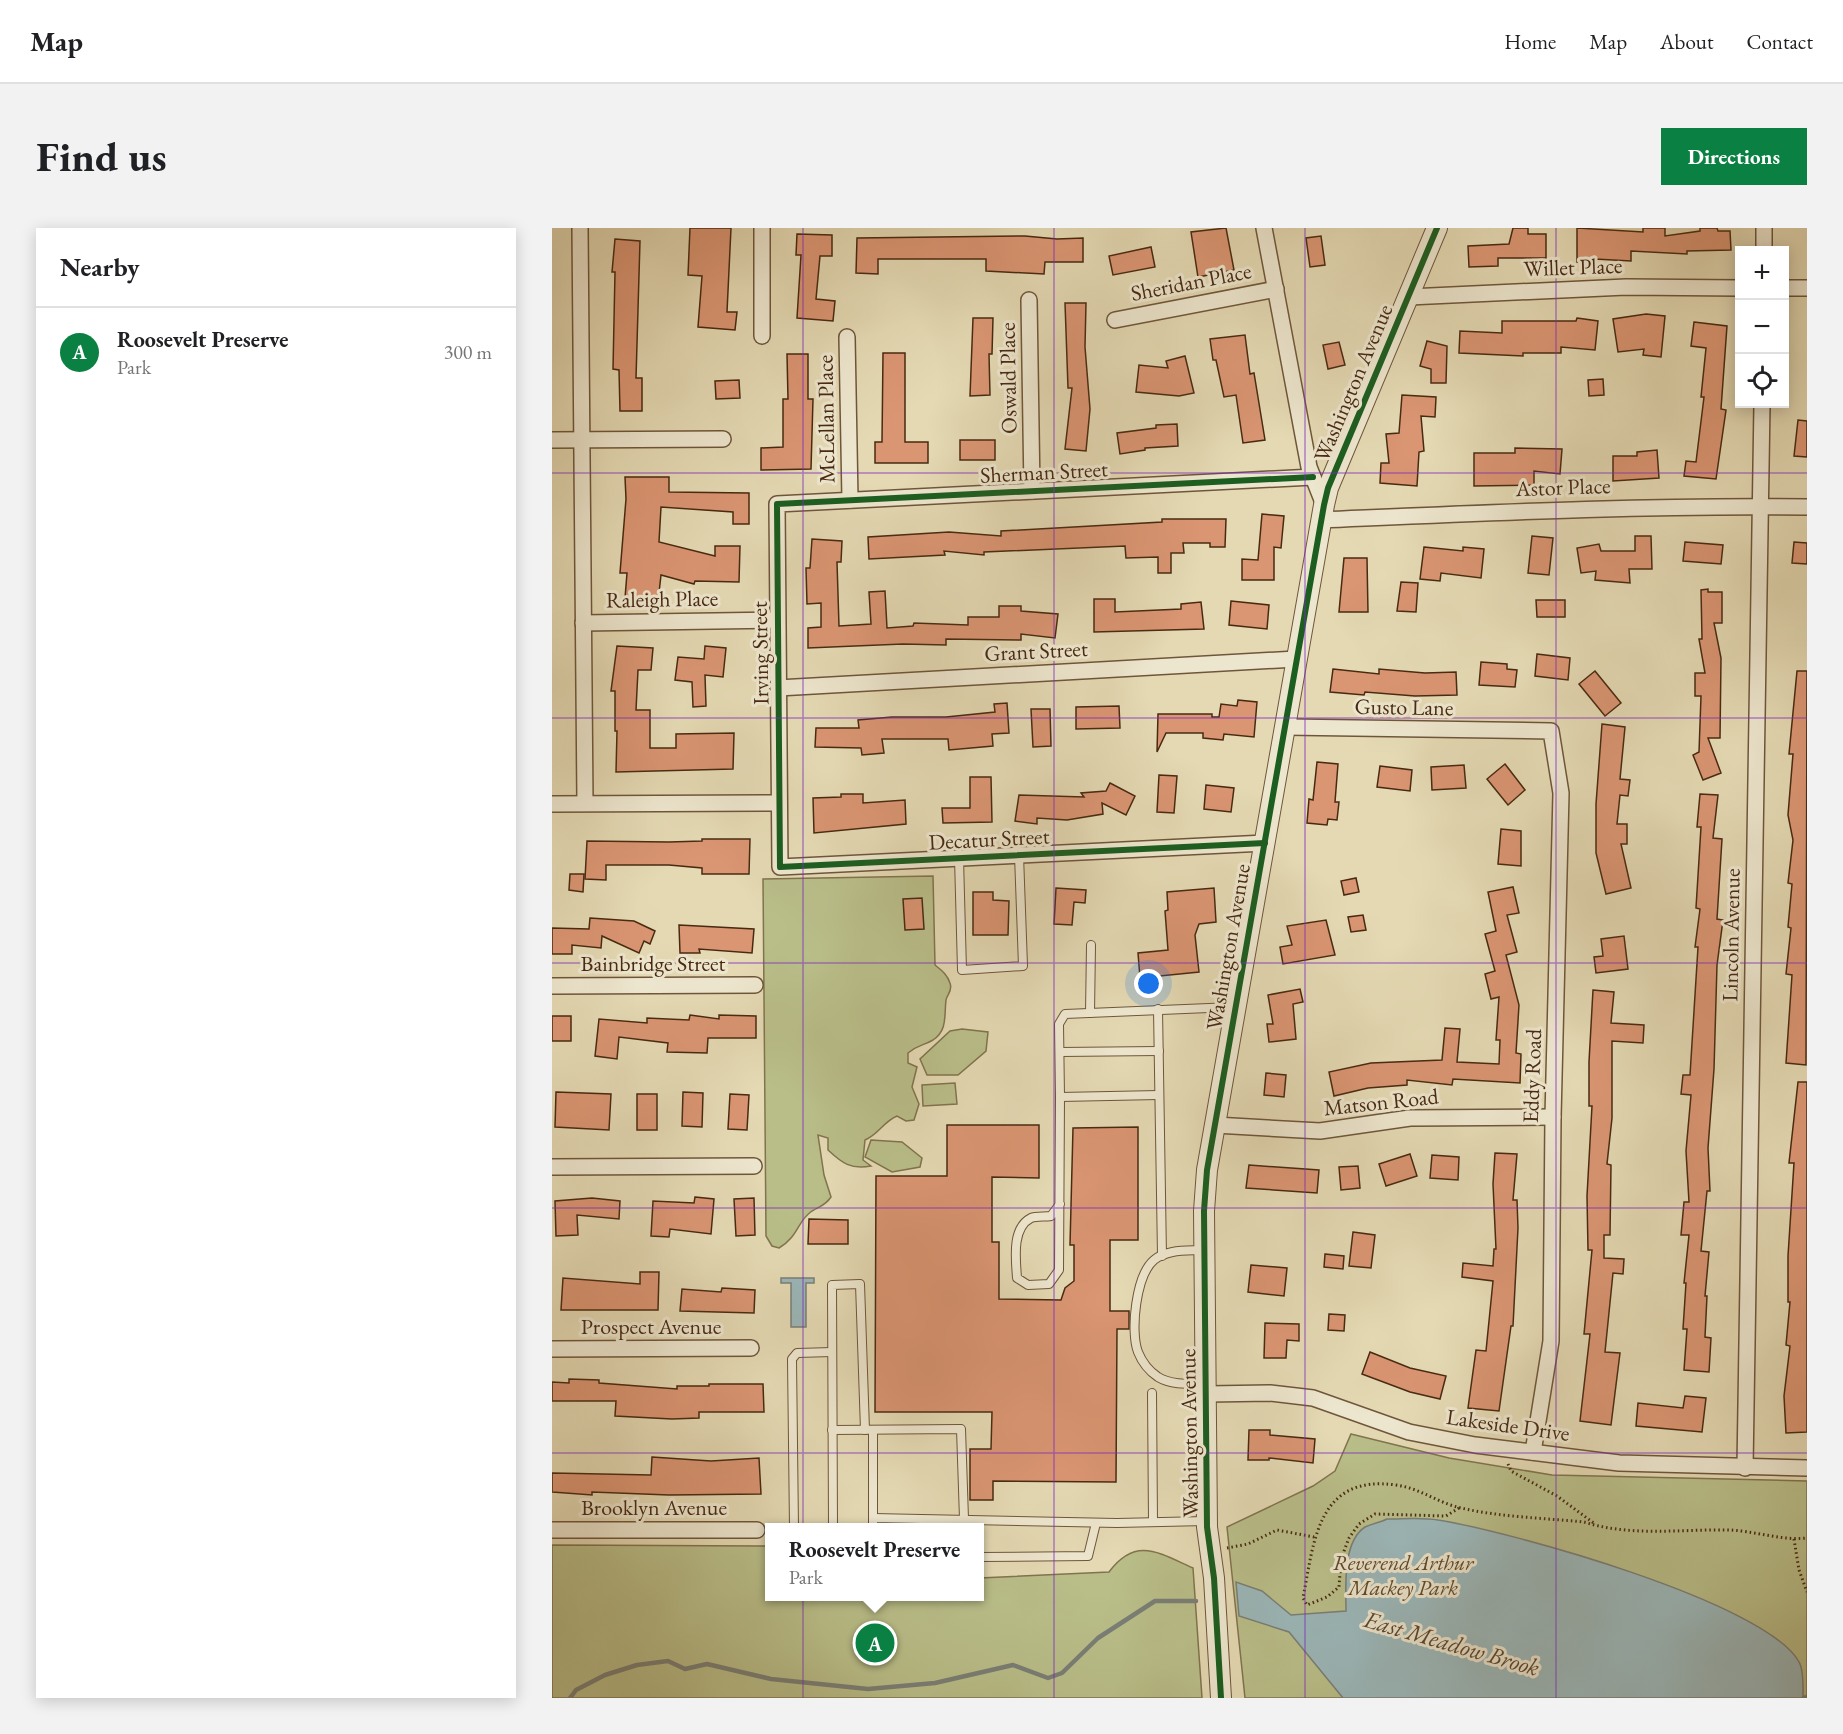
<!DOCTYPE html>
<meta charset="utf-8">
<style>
body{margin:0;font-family:"EB Garamond",serif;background:#f2f2f2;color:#202124}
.controls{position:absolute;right:18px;top:18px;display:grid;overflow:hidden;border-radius:0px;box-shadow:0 3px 15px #0003}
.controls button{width:54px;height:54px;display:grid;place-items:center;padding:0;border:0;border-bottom:2px solid #e0e0e0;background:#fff;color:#202124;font:30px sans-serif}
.you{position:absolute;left:597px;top:756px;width:21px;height:21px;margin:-15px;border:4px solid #fff;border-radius:50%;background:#1a73e8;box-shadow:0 0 0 9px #1a73e833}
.badge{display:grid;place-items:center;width:39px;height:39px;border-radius:50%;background:#0b8043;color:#fff;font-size:20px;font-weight:700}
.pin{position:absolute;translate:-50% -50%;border:3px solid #fff;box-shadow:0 2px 6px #0006}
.popup{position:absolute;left:213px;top:1295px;width:219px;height:78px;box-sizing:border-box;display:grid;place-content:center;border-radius:0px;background:#fff;filter:drop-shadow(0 2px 4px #0005);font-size:20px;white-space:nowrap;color:#757577}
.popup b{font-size:22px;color:#202124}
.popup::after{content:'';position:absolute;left:50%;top:100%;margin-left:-12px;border:12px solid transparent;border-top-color:#fff}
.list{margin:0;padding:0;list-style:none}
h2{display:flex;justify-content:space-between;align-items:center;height:78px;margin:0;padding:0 24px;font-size:26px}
h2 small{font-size:20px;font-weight:400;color:#757577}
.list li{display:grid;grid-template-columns:39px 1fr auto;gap:18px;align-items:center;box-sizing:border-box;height:90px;padding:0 24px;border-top:2px solid #e0e0e0}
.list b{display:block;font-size:22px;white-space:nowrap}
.list p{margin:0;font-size:20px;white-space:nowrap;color:#757577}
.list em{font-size:20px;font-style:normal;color:#757577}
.icon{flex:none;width:33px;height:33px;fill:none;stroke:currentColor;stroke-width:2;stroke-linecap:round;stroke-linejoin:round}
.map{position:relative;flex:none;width:1255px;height:1470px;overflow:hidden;border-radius:0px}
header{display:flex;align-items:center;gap:36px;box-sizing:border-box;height:84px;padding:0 30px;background:#fff;border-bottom:2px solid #e0e0e0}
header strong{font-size:28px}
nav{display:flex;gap:33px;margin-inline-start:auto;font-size:21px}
.intro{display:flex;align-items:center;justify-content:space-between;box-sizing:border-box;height:144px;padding:0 36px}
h1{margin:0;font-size:42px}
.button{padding:15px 27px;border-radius:0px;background:#0b8043;color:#fff;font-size:21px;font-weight:700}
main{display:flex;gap:36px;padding:0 36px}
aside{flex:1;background:#fff;border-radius:0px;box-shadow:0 3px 15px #0003}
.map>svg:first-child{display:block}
.green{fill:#b9be89;stroke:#80744e;stroke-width:1.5}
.water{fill:#9bb7b9;stroke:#7a7f76;stroke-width:1.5}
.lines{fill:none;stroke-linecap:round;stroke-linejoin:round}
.stream{stroke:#7a7f76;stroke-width:4.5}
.building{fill:#da9572;stroke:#482a12;stroke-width:1.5}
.service-casing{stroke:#6f563a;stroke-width:10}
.minor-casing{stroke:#6f563a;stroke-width:18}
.tertiary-casing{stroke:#6f563a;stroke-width:22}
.path{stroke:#482a12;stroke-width:3;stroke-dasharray:1.5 3;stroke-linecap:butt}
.service{stroke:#ede6ce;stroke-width:8}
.minor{stroke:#ede6ce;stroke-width:15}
.tertiary{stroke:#ede6ce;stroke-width:20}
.cycleway-casing{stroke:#ede6ce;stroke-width:10}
.cycleway{stroke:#1b5e20;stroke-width:6}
.grid{fill:none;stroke:#7b2cbf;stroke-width:1.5;stroke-opacity:0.55}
.labels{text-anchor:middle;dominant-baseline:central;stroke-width:6;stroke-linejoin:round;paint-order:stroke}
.street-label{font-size:22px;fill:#482a12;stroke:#ede6ce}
.park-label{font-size:22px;font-style:italic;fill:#5f482a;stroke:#ede6ce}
.water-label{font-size:24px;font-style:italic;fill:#594633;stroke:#ede6ce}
</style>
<header>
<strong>Map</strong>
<nav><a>Home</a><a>Map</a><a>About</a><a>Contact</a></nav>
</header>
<div class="intro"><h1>Find us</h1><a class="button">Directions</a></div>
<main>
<aside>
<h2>Nearby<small></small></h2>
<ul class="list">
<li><span class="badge">A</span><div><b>Roosevelt Preserve</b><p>Park</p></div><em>300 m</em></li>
</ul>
</aside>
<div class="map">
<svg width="1255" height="1470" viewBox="0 0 1255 1470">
<rect width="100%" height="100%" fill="#e4d9b3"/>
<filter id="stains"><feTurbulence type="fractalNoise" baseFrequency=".00333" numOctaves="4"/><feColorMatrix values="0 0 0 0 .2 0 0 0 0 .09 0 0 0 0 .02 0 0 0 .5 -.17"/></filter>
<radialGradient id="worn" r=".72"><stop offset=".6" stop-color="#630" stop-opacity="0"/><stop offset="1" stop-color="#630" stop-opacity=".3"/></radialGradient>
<g class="green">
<path d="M381 648 383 737C389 742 395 746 398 755 401 763 395 766 394 772 392 787 396 802 381 812 371 818 367 816 356 825V835L365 839 360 859 367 876 362 892 354 893 345 888C331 894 327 906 313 912L311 932 319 938C299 942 290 935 276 922V910L266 907 272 947 279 969C273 978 268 978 260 983 245 993 247 1008 227 1020L220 1018 214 1008 211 651Z"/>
<path d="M410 801 436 804 434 823 406 847H375L368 831 398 803Z"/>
<path d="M403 855 405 876 371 878 370 857Z"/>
<path d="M319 912 350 914 370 930 368 939 340 944 313 929Z"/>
<path d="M799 1206 897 1230 1000 1247 1255 1253V1470H693L675 1299 761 1258 783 1243Z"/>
<path d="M0 1317 218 1318V1368H428V1350L557 1344C584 1308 607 1325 641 1340L650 1470H0Z"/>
</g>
<g class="water">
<path d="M229 1050H262V1055H254V1099H239V1055H229Z"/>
<path d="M835 1291C852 1291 870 1289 886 1292 956 1303 1214 1374 1247 1434 1252 1442 1251 1460 1251 1470H791L737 1404 687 1388 684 1354 710 1363 739 1387 794 1383C794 1360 790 1314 813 1299 820 1296 829 1294 835 1291Z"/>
</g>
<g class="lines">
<g class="stream">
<path d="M18 1470 24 1462 53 1447 85 1437 116 1433 133 1441 155 1436 219 1451 316 1461 383 1455 461 1437 496 1450 510 1445 546 1410 603 1373H644"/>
<path d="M1252 1470 1255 1469"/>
</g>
</g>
<g class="building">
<path d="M138 0H179L175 84H185L183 102 146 99 150 48 136 47Z"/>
<path d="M674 0 682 42 646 49 639 4Z"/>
<path d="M961 0H976V6H994V30H946V38L917 39 916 18 957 16Z"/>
<path d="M1025 0 1091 4V0H1113V8L1148 3V0H1165L1166 3H1178L1179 22 1135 23V26L1079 23V33L1043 31V34H1025Z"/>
<path d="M245 6 280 7V28H268L264 71 283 73 281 93 245 90 249 27H244Z"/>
<path d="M473 8 505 11 531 10V34H493L492 46 434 43V31H326V46L304 45 305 10Z"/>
<path d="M769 8 773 37 758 39 754 10Z"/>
<path d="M63 11 88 13 84 150H90V183H68L67 142 61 141 63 44H60Z"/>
<path d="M599 19 603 39 561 47 557 28Z"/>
<path d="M513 75H534L533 119 538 181 534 223 513 221 520 160H516Z"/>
<path d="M1094 86 1113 88 1109 129 1091 127 1092 121 1066 124 1061 91Z"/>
<path d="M421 90H441L440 126H437L438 167 418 168Z"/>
<path d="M1025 90 1046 93 1043 122 1009 119V125H971V128L907 125 908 103 950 105V93H1024Z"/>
<path d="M1142 94 1175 98 1169 181 1174 182 1164 251 1132 248 1134 233 1144 234 1152 169H1149L1154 120 1139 118Z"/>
<path d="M693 107 698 146 702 145 713 212 691 215 684 167 672 169 664 132H661L658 111Z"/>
<path d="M875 113 895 118 894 155H879V141L868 138Z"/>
<path d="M787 114 793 137 776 141 771 117Z"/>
<path d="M331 125H353V214H376V235H323V214H330Z"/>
<path d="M235 126H256V171H261L259 241 209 242V220L231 219V171H236Z"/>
<path d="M633 128 642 165 627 168 584 164 587 137 616 140 614 133Z"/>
<path d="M1051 151 1052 167 1037 168 1036 152Z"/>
<path d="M187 152 188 170 164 171 163 153Z"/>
<path d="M850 167 884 169 883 189 869 188 872 223 867 224 865 258 828 255 829 235H837L834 206 847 205Z"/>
<path d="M1246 192 1255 193V229L1242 228Z"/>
<path d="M625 196 626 218 593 220V222L568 226 565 205 604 200V197Z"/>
<rect x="408" y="212" width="35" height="20"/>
<path d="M963 220 1010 221 1008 246 982 243V257L922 258V225H963Z"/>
<path d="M1105 222 1107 250 1061 253V228H1085V224Z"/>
<path d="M73 249H117V264L197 265V296H181V284L109 279 107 314 163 328V318H188L187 354 143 353 142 356 109 347 106 374 73 370 75 345H68L74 271Z"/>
<path d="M710 286 732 288 729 320 722 319V352H690V331L706 332Z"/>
<path d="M610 291H674L673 319H658V315H631L632 325H619V345H606V329L574 330 573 318 432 324V327L392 323 393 327 317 331 316 309 397 304 449 308V303L610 294Z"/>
<path d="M980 308 1001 310 997 347 976 345Z"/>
<path d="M1083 308H1099L1100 341H1077L1078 355 1043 352 1044 343 1029 345 1025 320 1047 316 1049 323H1083Z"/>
<path d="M260 311 290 313 289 334H285L287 398 319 396 317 364 333 363 335 400 361 398 362 395 416 397V389H447V378H469V383L506 386 503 410 469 406V412L394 411V417L351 416 256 420V400L269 399V375L255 376 254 340H258Z"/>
<path d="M1133 314 1171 317 1169 336 1131 333Z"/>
<path d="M1242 314 1255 315V336L1240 335Z"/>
<path d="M872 319 911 323V319L932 321 929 350 889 345 888 353 868 351Z"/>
<path d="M792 330H815L816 384H787Z"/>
<path d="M849 354 866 355 864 384 845 383Z"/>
<path d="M1156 361V364H1170V395H1162L1169 430 1168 510H1156L1169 545 1151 552 1141 527 1147 524 1149 468H1143V445H1153L1147 411H1150L1149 362Z"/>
<path d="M542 371H563V384L629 381V376L649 374 652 401 542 404Z"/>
<path d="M984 372H1013V389H985Z"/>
<path d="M679 373 717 377 715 401 677 397Z"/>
<path d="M65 418 101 420 99 442H86L84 482H98V520H124V506L182 505 181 541 64 544 65 503H63V463H59Z"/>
<path d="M153 418 174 420 171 449 153 447 154 478 141 479 140 454 123 452 126 429 152 431Z"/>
<path d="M985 426 1018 430 1016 452 983 448Z"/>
<path d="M929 434 955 436V441L965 442 963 459 927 457Z"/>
<path d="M781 441 827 446V441L873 445 904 444 905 467 863 468 813 464 812 467 778 464Z"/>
<path d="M1043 443 1069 475 1053 488 1027 456Z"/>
<path d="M1245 443H1255L1254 837 1234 835 1240 747 1234 746 1239 700 1236 699 1240 656 1236 655 1241 612 1236 587 1241 526H1237Z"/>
<path d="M686 472 705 474 702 509 672 506 671 512 651 510V505H614L605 524 606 486H660V489H667L669 476 685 478Z"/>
<path d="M455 475 457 505 440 506 441 518 397 522 396 511H330L332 525 310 527 309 520 263 519 264 500H307L306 492 340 489H394L443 484 442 476Z"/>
<path d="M567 478 568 500 524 501V479Z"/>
<path d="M479 481H498L499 518 481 519Z"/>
<path d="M1050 496 1073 499 1068 551 1078 552 1076 568 1068 567 1065 596H1075V616H1069L1079 660 1054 666 1044 625V576Z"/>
<path d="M765 534 786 536 783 574H787L785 592 776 591 775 597 755 595 757 571 761 572Z"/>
<path d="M953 536 973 562 956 577 935 551Z"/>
<path d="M912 537 914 560 880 562 879 539Z"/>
<path d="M828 538 860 542 858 563 825 559Z"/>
<path d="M607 547 625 548 622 585 605 584Z"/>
<path d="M418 549H439L440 594 391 595 390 580H418Z"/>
<path d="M558 555 583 568 574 587 550 575 551 586 515 592 485 590V596L463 593 467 567 532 569 529 565 554 563Z"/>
<path d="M654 557 682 560 679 584 652 581Z"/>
<path d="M289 566H311V575L353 572 354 596 262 605 261 570 289 569Z"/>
<path d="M1148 566 1166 567 1161 610 1170 611 1165 691 1171 692 1165 737 1162 841 1156 920 1158 963H1155L1149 1023 1157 1024 1153 1068H1155L1153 1109 1159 1110 1157 1144 1132 1142 1135 1101H1131L1134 1055H1132L1137 1007H1129L1132 974H1137L1134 923 1139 867 1129 866 1131 847H1138L1146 719H1143L1148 681 1144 680 1149 599H1145Z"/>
<path d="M949 601 969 603V638L946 636Z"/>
<path d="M150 611H198L197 646H150V640L117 637H54V652L33 651 35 613 117 614 150 613Z"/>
<path d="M18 646H32L31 664 17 662Z"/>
<path d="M804 650 807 664 792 667 789 653Z"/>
<path d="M961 659 967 685 955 687 965 724 954 727 967 777 964 825 969 826 968 855 901 851 900 857 855 852V857L816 860 782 868 777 844 819 835 890 832 893 800 908 801 905 834 947 836 948 812H944L947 769 939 771 933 746 943 743 933 706 944 703 936 664Z"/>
<path d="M504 660 534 662 533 675 522 674 520 697 502 696Z"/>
<path d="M662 660 664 694 647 696 643 707 647 744 588 750 586 725 616 722 613 683 616 682 615 664Z"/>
<path d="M421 664H441V672L457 673 456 707H421Z"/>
<path d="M370 670 372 701 353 702 351 671Z"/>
<path d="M811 687 814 702 799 704 796 689Z"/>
<path d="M38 690 82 693 103 703 98 716 92 713 87 725 50 708 49 720 20 717V726H0V700L37 701Z"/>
<path d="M774 692 783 727 731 736 728 719 740 717 735 698Z"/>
<path d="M127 697 202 701 200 725 147 721 148 725H128Z"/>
<path d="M1072 708 1076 741 1044 745 1042 729 1051 728 1049 711Z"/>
<path d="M748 761 751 774 741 776 744 811 717 814 715 796H721L716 767Z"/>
<path d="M1041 762 1062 764 1059 795 1092 797 1091 815 1060 813V890L1055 936 1059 937 1058 1007H1052V1030L1072 1031 1071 1046 1061 1045 1053 1124 1068 1125 1059 1197 1028 1193 1038 1106H1032L1040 1022H1036L1035 968 1040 878H1037V834Z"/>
<path d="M138 787 167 791V787L204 788V810H156L155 825 115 824 116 815 67 809 65 831 43 828 47 791 95 795V790L137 792Z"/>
<rect x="0" y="788" width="19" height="25"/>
<path d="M714 845 734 847 732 869 712 867Z"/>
<path d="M1246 854H1255V1204L1234 1205 1232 1168 1238 1118 1234 1117 1238 1074H1236V1028L1242 935H1237Z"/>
<path d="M4 864 59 866 57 902 3 899Z"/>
<path d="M131 864 151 865 150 899 130 898Z"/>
<rect x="85" y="866" width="20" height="36"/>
<path d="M178 866 197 867 195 902 176 901Z"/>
<path d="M395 897H487V950L440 949V1014H447V1071L509 1072 513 1060 522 1053V1017H518L521 900 586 899V1012H558V1083H577V1101H565L564 1254 441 1253V1272H418V1221H439L440 1184H323L324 948H395Z"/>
<path d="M943 925 965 926 961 972H965L966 1000 961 1098H959L947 1183 916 1180 924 1122 934 1123 941 1053 910 1049 911 1035 941 1038 942 1021H944L941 956Z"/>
<path d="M858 926 865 948 834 958 827 936Z"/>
<path d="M880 927 907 929 906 952 878 950Z"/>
<path d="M697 937 767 942 765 965 694 960Z"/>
<path d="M806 938 808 960 789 962 787 939Z"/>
<path d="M143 969 162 971 159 1006 118 1001 117 1009 99 1008 101 973 142 975Z"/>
<path d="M40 970 68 973 67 991 25 987 26 1007 4 1008 3 973Z"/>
<path d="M202 970 203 1007 184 1008 182 971Z"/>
<path d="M257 991 296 992V1016H256Z"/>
<path d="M801 1004 823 1007 819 1040 797 1038Z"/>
<path d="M773 1026 792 1028 791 1041 772 1039Z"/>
<path d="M699 1037 735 1040 732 1068 696 1064Z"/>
<path d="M88 1044H107L106 1082H9L11 1050 88 1056Z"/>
<path d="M170 1060 203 1062 202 1085 128 1083 130 1061 169 1064Z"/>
<path d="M777 1086 793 1087 792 1103 776 1102Z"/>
<path d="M713 1095 747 1096V1113L735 1112 734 1130H712Z"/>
<path d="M818 1124 858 1140 894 1148 888 1171 858 1164 810 1146Z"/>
<path d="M17 1151 47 1152V1155L125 1161V1158H157V1156H211L212 1184H147V1190L120 1191 63 1188 64 1173H0V1154L17 1155Z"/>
<path d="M1133 1168 1154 1170 1150 1204 1084 1198 1086 1175 1131 1180Z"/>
<path d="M697 1202H718V1207L763 1211 761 1235 717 1230V1232H696Z"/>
<path d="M100 1229 159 1233 207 1230 209 1266 117 1267 40 1264V1267L0 1264V1245L99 1247Z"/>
</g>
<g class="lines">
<defs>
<g id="service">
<path d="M407 630 410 742 471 738 467 627"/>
<path d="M606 781 610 1028"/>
<path d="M538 785 539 717"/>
<path d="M508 824 607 823"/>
<path d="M607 867 508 869 507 796 513 786 681 779"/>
<path d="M508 976 499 988C493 989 484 988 479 990 459 1000 464 1033 465 1050L476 1057 497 1056 507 1042 508 869"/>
<path d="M651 1022C635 1023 615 1021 602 1032 584 1047 578 1103 586 1124 590 1134 597 1143 606 1149 619 1157 637 1156 652 1156"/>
<path d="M600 1165 601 1294"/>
<path d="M280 1202 409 1201 412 1291"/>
<path d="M321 1202V1290"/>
<path d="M242 1300 240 1131 245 1125 280 1124"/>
<path d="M281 1300 280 1057 308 1056 313 1202"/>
<path d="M321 1300V1290L565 1295 654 1293"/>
<path d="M428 1329 536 1328 544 1295"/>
</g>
<g id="minor">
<path d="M28 0 33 575"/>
<path d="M210 0V108"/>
<path d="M712 0 757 239 772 277"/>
<path d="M1212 22V0"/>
<path d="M1232 60H1255"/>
<path d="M857 69 1074 59 1188 60"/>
<path d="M477 72 480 263"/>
<path d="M563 92 724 61"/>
<path d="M295 109 298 272"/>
<path d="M0 212 171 211"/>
<path d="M769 292C931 285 1093 277 1255 279"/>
<path d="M31 395 225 392"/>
<path d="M226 460 744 431"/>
<path d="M734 499 999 503 1009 565 1001 889 999 1113 981 1224"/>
<path d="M0 576 227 575"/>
<path d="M713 615 228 639 225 276 761 249"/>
<path d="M0 758 203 757"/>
<path d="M663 897 768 903 858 890 1001 889"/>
<path d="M0 939 202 938"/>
<path d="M0 1121 199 1120"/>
<path d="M656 1166 718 1165 761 1170 857 1204 923 1217 1067 1235 1255 1240"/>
<path d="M1193 1240 1210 176"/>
<path d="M0 1302H205"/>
</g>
<path id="tertiary" d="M669 1470 662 1350 655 1299 652 983 655 942 772 277 776 260 885 0"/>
</defs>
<use href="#service" class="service-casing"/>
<use href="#minor" class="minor-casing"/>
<use href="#tertiary" class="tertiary-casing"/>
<g class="path">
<path d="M956 1236 959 1243 1005 1268 1043 1296"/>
<path d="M907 1280 894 1288 823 1286 807 1296 797 1310 789 1331 787 1359 775 1369 755 1377 751 1370C762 1314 765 1246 844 1257 868 1260 886 1275 909 1280 948 1289 991 1290 1032 1294 1079 1309 1129 1301 1178 1302 1203 1303 1230 1313 1255 1310"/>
<path d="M1242 1311 1247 1342 1255 1364"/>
<path d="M675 1320 696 1316 725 1302 762 1309"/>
</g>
<use href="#service" class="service"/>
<use href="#minor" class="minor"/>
<use href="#tertiary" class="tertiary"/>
<defs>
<g id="cycleway">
<path d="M713 615 228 639 225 276 761 249"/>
<path d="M669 1470 662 1350 655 1299 652 983 655 942 772 277 776 260 885 0"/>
</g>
</defs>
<use href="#cycleway" class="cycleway-casing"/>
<use href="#cycleway" class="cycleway"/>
</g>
<path class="grid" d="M251 0V1470M502 0V1470M753 0V1470M1004 0V1470M0 245H1255M0 490H1255M0 735H1255M0 980H1255M0 1225H1255"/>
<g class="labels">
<g class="street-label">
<text transform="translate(1021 39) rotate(-2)">Willet Place</text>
<text transform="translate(639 54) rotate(-11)">Sheridan Place</text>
<text transform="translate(456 150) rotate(-91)">Oswald Place</text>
<text transform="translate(801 155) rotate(-67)">Washington Avenue</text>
<text transform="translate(274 191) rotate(-91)">McLellan Place</text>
<text transform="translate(492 244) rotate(-3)">Sherman Street</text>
<text transform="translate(1011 259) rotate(-2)">Astor Place</text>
<text transform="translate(110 371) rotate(-1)">Raleigh Place</text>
<text transform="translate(484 423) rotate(-3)">Grant Street</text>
<text transform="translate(208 425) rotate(-91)">Irving Street</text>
<text transform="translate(852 479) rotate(1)">Gusto Lane</text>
<text transform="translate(437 611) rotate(-3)">Decatur Street</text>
<text transform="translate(1179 707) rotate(-89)">Lincoln Avenue</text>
<text transform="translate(676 719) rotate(-80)">Washington Avenue</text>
<text x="101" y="735">Bainbridge Street</text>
<text transform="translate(980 848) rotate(-88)">Eddy Road</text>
<text transform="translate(829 874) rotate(-6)">Matson Road</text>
<text x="99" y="1098">Prospect Avenue</text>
<text transform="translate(956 1197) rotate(8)">Lakeside Drive</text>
<text transform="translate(637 1205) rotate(-91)">Washington Avenue</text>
<text x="102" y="1279">Brooklyn Avenue</text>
</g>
<g class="park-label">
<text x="851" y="1334">Reverend Arthur<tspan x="851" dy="25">Mackey Park</tspan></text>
</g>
<g class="water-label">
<text transform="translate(900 1415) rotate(16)">East Meadow Brook</text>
</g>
</g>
<rect width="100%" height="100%" filter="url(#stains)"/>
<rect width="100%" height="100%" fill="url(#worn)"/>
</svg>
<div class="controls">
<button>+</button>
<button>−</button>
<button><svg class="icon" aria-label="locate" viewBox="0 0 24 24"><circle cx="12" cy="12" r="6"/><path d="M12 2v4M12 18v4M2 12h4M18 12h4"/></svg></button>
</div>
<div class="you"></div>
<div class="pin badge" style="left:323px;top:1415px">A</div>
<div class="popup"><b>Roosevelt Preserve</b>Park</div>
</div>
</main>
